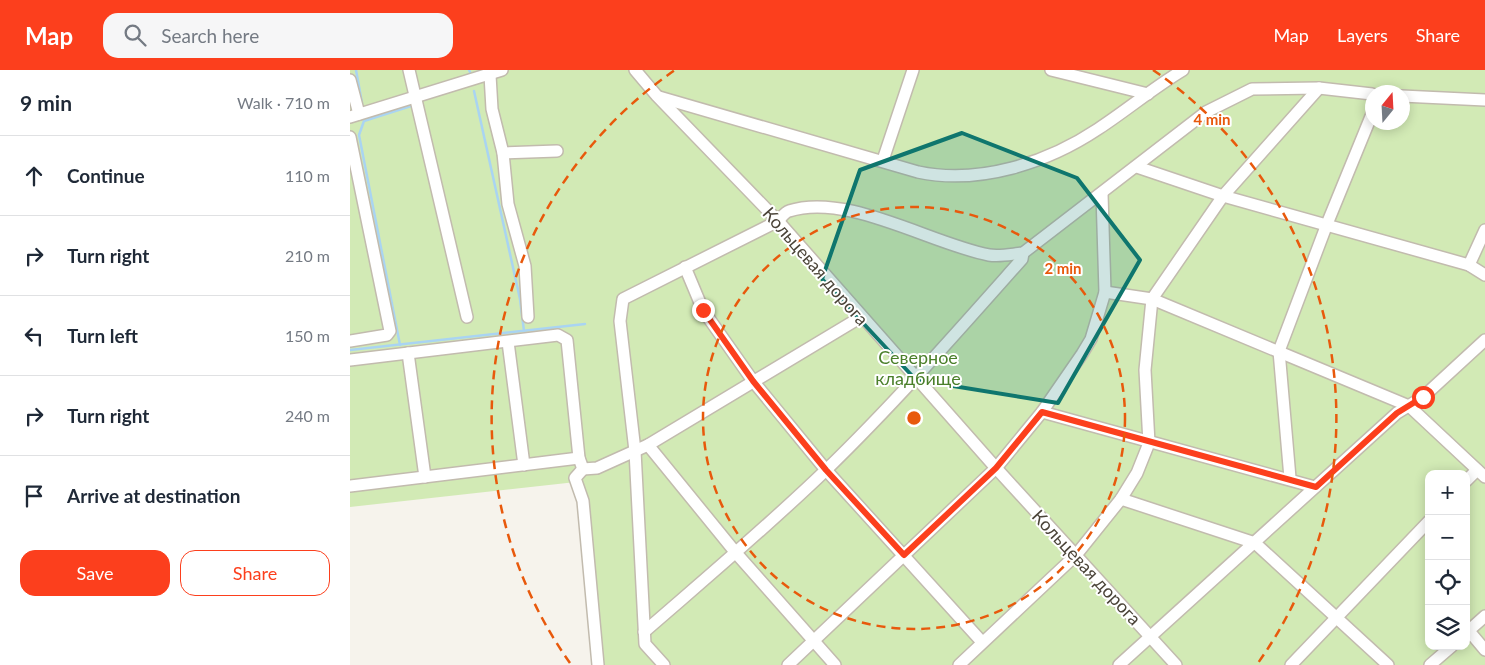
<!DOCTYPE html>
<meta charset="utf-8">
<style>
body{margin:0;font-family:Lato,sans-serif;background:#f6f6f7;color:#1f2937}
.controls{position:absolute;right:15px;bottom:15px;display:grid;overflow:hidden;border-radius:10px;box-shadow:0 2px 12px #0003}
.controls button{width:45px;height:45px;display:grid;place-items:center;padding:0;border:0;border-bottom:1px solid #e0e1e3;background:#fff;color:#1f2937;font:25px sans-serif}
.compass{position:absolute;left:1015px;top:15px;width:45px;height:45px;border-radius:50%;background:#fff;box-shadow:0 2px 12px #0003;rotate:18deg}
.stop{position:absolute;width:15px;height:15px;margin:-11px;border:4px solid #fc3f1d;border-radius:50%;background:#fff}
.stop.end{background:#fc3f1d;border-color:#fff;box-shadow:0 1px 5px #0008}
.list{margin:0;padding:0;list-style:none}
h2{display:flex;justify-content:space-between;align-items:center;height:65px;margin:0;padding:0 20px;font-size:21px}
h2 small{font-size:16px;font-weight:400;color:#747a83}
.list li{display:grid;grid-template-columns:32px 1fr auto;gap:15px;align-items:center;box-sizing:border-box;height:80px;padding:0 20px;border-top:1px solid #e0e1e3}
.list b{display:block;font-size:19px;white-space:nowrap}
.list em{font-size:16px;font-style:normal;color:#747a83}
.actions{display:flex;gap:10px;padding:15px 20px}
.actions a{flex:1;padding:11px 0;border:1px solid #fc3f1d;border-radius:15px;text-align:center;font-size:18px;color:#fc3f1d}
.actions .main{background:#fc3f1d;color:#fff}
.icon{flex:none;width:28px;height:28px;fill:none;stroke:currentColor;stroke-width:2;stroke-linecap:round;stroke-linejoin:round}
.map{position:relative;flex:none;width:1135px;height:595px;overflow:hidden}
header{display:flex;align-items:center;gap:30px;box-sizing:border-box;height:70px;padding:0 25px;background:#fc3f1d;color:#fff}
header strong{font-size:24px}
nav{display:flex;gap:28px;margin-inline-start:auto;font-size:18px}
.search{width:350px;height:45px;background:#f6f6f7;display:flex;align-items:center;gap:12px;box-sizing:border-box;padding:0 18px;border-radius:15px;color:#747a83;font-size:19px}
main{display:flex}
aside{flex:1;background:#fff}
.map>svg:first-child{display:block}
.green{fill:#d2eab5;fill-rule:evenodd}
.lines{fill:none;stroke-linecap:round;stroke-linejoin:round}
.stream{stroke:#a9d4f2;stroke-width:2.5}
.minor-casing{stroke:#c2bbae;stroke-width:14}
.minor{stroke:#fff;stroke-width:11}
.route{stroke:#fc3f1d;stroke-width:6}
.marked{fill:#0f766e;fill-opacity:0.2;stroke:#0f766e;stroke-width:4;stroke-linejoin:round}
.ring{fill:none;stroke:#e8590c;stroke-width:2.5;stroke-dasharray:9 6}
.labels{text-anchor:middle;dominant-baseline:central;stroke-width:4;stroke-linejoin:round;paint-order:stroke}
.street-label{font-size:18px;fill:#4b4439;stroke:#fff}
.park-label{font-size:18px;fill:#4a7f2a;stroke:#fff}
.centre{fill:#e8590c;stroke:#fff;stroke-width:2.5}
.ring-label{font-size:15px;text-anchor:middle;font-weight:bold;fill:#e8590c;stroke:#fff;stroke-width:4;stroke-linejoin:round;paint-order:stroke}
</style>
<header>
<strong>Map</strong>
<div class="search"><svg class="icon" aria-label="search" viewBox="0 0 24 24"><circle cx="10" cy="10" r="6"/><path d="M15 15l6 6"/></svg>Search here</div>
<nav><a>Map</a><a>Layers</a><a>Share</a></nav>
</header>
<main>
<aside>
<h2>9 min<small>Walk · 710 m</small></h2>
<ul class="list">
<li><svg class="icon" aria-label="ahead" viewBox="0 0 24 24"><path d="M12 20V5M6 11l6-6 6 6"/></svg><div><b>Continue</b></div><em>110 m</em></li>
<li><svg class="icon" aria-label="right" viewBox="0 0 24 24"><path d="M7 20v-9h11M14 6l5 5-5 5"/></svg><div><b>Turn right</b></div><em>210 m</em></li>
<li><svg class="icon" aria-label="left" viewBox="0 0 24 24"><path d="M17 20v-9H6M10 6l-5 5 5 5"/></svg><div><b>Turn left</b></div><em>150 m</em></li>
<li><svg class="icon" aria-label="right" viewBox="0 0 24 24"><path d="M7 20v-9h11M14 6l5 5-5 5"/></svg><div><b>Turn right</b></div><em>240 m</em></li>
<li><svg class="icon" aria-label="arrive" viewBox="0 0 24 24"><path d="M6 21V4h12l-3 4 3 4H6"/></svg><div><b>Arrive at destination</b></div></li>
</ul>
<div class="actions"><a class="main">Save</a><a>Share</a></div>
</aside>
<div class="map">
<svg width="1135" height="595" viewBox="0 0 1135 595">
<rect width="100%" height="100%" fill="#f6f3ec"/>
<path class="green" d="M0 0H1135V595H242L226 412 0 437ZM1022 22H1052V52H1022ZM1079 404H1116V576H1079Z"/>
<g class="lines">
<g class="stream">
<path d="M6 0 12 33"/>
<path d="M119 0 120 2"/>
<path d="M124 21 170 229 174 261"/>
<path d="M50 275 9 65 14 51 61 36"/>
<path d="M0 280 235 254"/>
</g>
<defs>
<g id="minor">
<path d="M59 0 117 247"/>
<path d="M285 0 307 26 428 151 646 398 826 595"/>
<path d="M701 0 798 24"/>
<path d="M140 5 142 39 153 83 158 134 175 196 178 247"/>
<path d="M0 10 9 44"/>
<path d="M1052 26 1135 30"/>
<path d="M309 27 568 102C629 115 697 93 748 59 777 40 803 18 833 0"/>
<path d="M0 47 152 0"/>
<path d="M0 67 40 261 37 265 0 271"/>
<path d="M153 83 207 81"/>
<path d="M533 90 563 0"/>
<path d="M787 97 873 126 1119 195 1135 205"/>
<path d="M1119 195 1135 160"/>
<path d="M335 197 353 240 403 311 476 400 632 572"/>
<path d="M755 222 802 229 1059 336 1135 407"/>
<path d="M158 272 174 395"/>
<path d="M58 283 75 407"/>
<path d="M0 290 208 265 217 270 229 388 233 399 247 398 298 375 511 247"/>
<path d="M692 342 965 417"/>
<path d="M298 375 386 483 485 595"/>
<path d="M233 399 225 408 233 431 248 595"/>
<path d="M940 408 929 281 977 154 1022 44"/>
<path d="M1116 411 1127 400"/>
<path d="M0 416 229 388"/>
<path d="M771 429 905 473 1038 595"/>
<path d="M1119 561 1135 580"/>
<path d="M294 562C355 509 417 457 476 400 545 333 608 261 672 189L673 183"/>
<path d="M1116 563 1135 546"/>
<path d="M314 595 295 574 285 381 270 251 273 229 428 151C431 148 435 142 439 141 497 122 581 174 639 185 650 187 662 184 673 183L856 42 902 19 969 18 1022 24"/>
<path d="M438 595 646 398 692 342 732 284 741 269 755 222 752 124"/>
<path d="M609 595 726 485 771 429 787 403 799 373 795 300 802 229 873 126 969 18"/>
<path d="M769 595 1047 343 1073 327 1135 270"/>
<path d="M941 595 1079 451"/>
<path d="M1080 595 1102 576"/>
</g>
</defs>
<use href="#minor" class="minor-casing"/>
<use href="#minor" class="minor"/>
</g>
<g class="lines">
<path class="route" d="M353 240 403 311 476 400 554 485 646 398 692 342 966 417 1047 343 1073 327"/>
</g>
<path class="marked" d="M612 63 727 108 790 190 708 333 566 310 472 209 510 100Z"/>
<g class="ring">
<circle cx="564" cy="348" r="211"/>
<path d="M220 593A422 422 0 0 1 325 0M803 0A422 422 0 0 1 908 593"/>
</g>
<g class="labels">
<g class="street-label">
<text transform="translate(466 196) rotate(49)">Кольцевая дорога</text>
<text transform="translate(737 497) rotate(47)">Кольцевая дорога</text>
</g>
<g class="park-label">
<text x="568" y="287">Северное<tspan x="568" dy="21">кладбище</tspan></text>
</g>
</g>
<circle cx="564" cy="348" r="8" class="centre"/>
<g class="ring-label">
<text x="862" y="55">4 min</text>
<text x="713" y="204">2 min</text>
</g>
</svg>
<div class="controls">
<button>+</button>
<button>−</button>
<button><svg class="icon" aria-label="locate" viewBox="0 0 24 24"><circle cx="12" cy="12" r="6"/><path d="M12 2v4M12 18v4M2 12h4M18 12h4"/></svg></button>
<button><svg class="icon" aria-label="layers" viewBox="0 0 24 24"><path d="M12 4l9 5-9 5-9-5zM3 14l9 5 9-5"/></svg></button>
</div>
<svg class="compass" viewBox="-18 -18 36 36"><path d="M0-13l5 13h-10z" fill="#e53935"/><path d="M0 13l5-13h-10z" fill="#747a83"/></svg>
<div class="stop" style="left:1073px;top:327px"></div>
<div class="stop end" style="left:353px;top:240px"></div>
</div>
</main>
